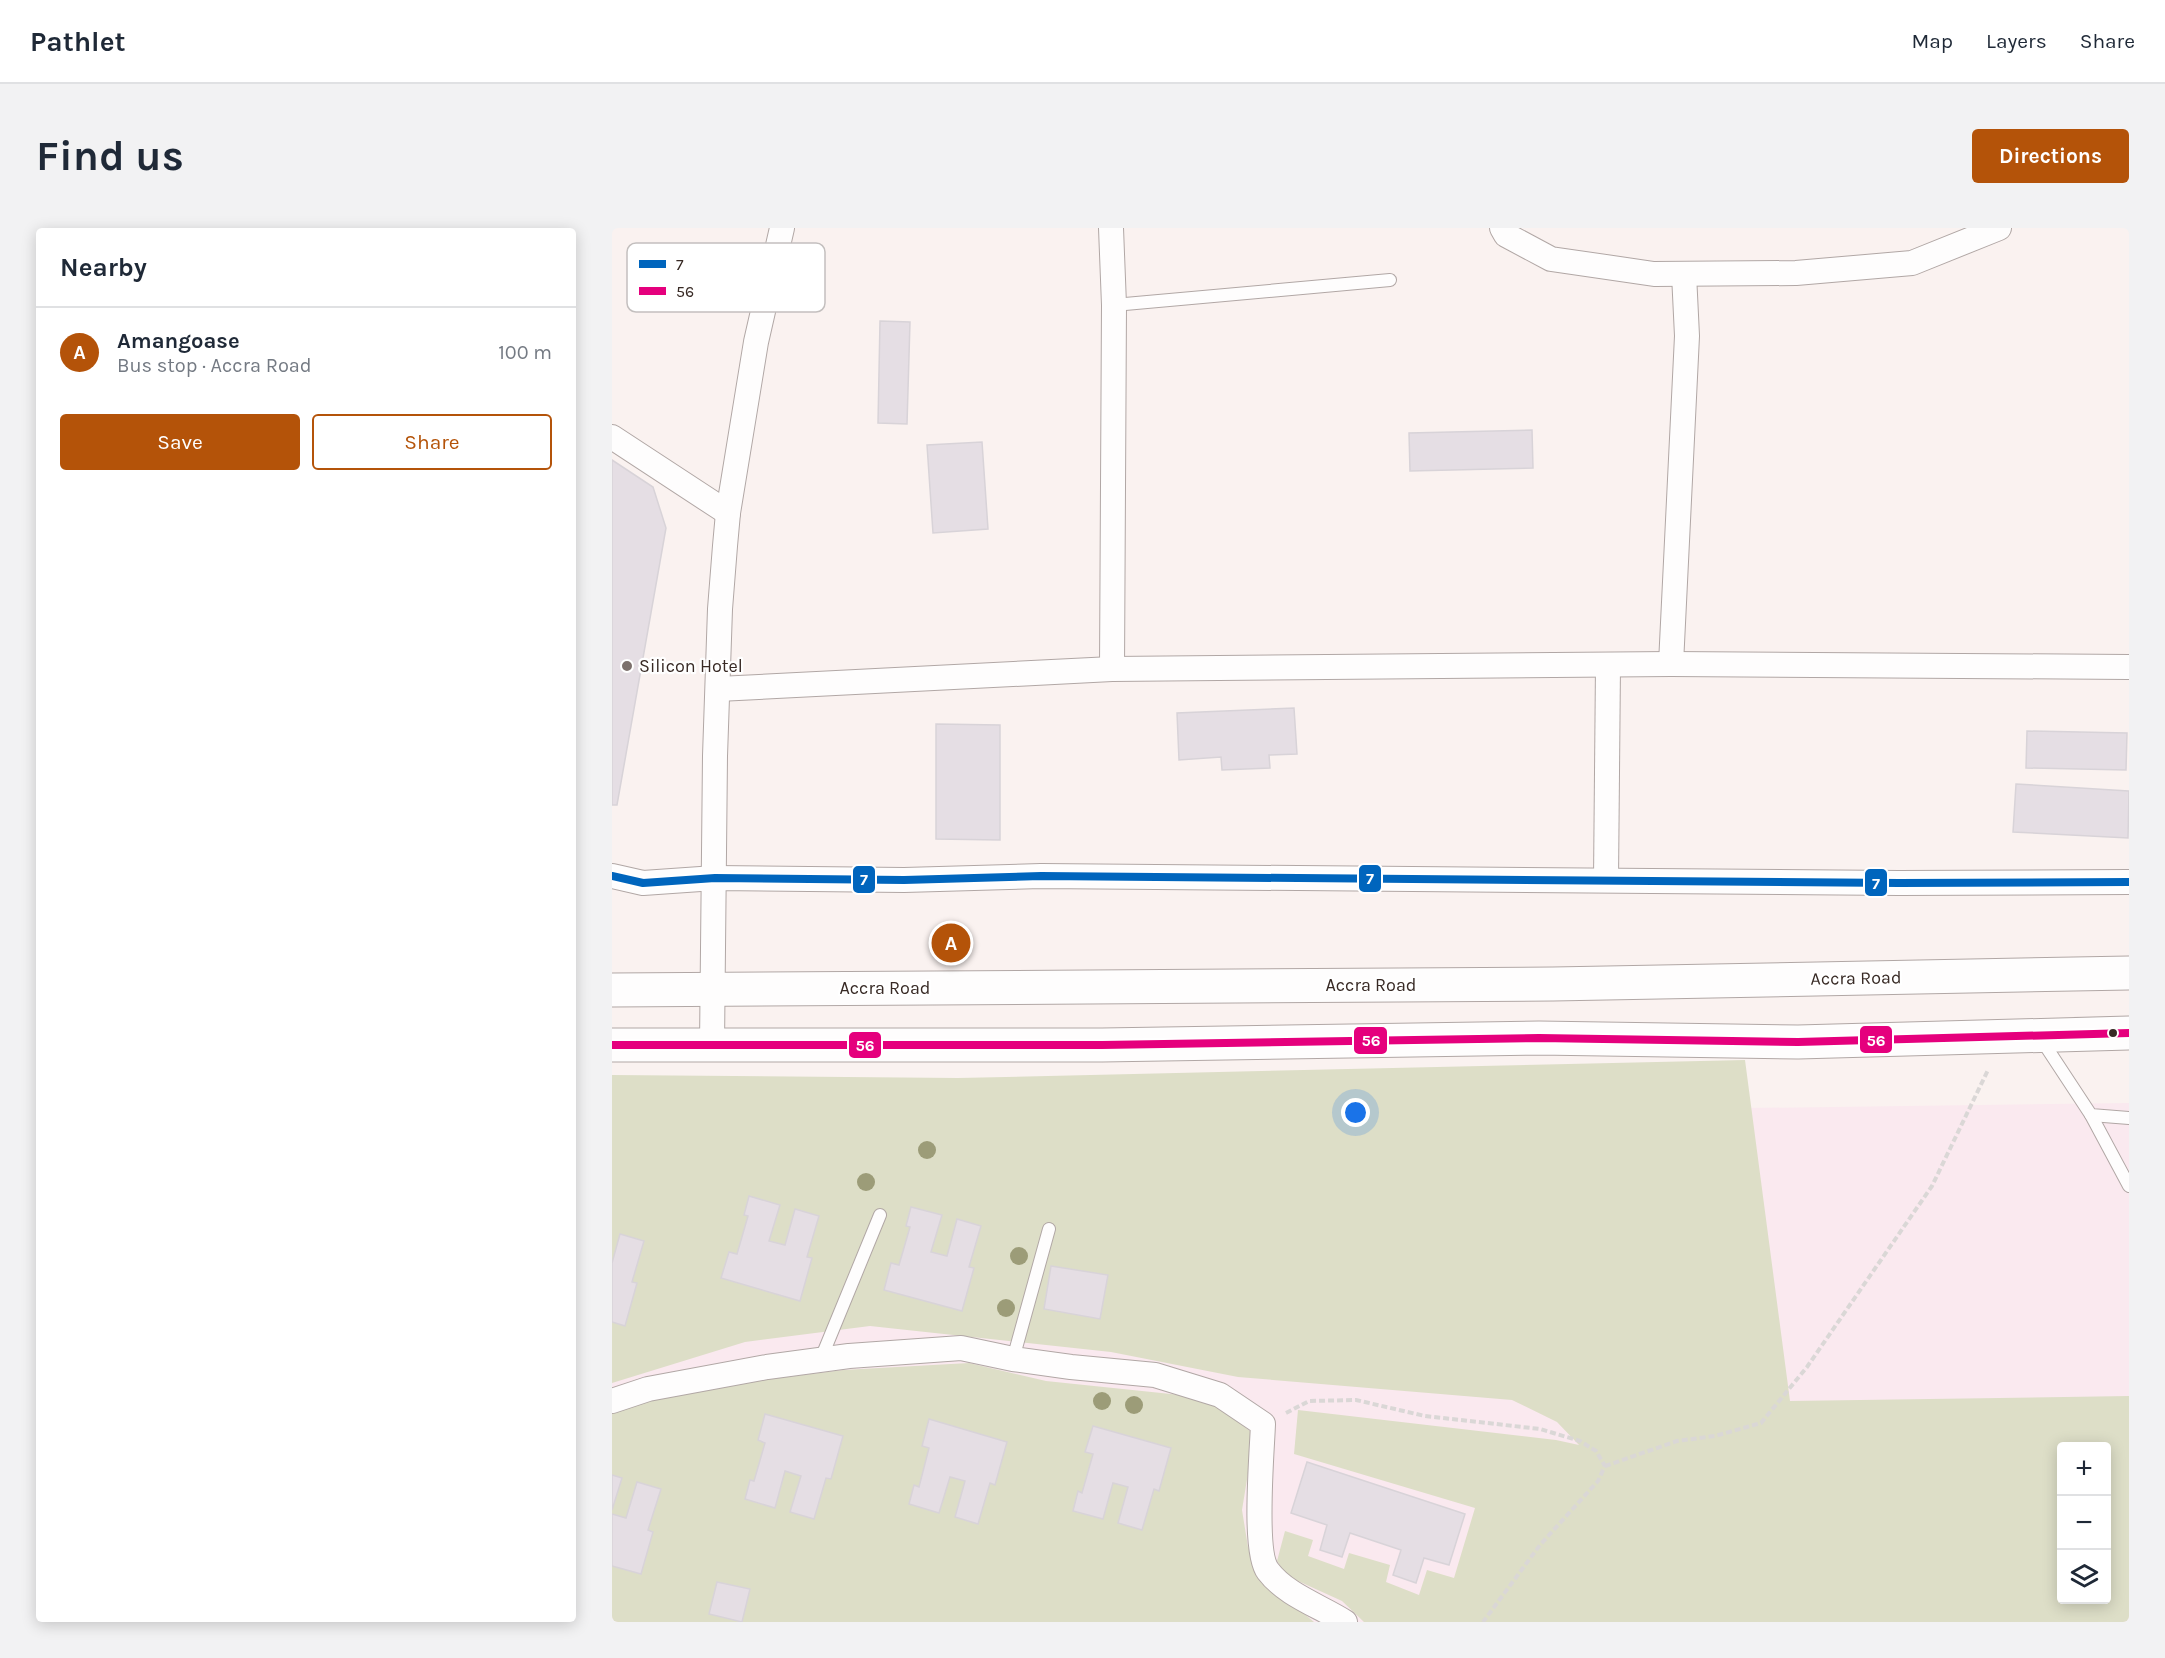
<!DOCTYPE html>
<meta charset="utf-8">
<style>
body{margin:0;font-family:Karla,sans-serif;background:#f2f2f3;color:#1f2937}
.controls{position:absolute;right:18px;bottom:18px;display:grid;overflow:hidden;border-radius:6px;box-shadow:0 3px 15px #0003}
.controls button{width:54px;height:54px;display:grid;place-items:center;padding:0;border:0;border-bottom:2px solid #e0e1e3;background:#fff;color:#1f2937;font:30px sans-serif}
.you{position:absolute;left:744px;top:885px;width:21px;height:21px;margin:-15px;border:4px solid #fff;border-radius:50%;background:#1a73e8;box-shadow:0 0 0 9px #1a73e833}
.badge{display:grid;place-items:center;width:39px;height:39px;border-radius:50%;background:#b45309;color:#fff;font-size:20px;font-weight:700}
.pin{position:absolute;translate:-50% -50%;border:3px solid #fff;box-shadow:0 2px 6px #0006}
.list{margin:0;padding:0;list-style:none}
h2{display:flex;justify-content:space-between;align-items:center;height:78px;margin:0;padding:0 24px;font-size:26px}
h2 small{font-size:20px;font-weight:400;color:#747a83}
.list li{display:grid;grid-template-columns:39px 1fr auto;gap:18px;align-items:center;box-sizing:border-box;height:90px;padding:0 24px;border-top:2px solid #e0e1e3}
.list b{display:block;font-size:22px;white-space:nowrap}
.list p{margin:0;font-size:20px;white-space:nowrap;color:#747a83}
.list em{font-size:20px;font-style:normal;color:#747a83}
.actions{display:flex;gap:12px;padding:18px 24px}
.actions a{flex:1;padding:14px 0;border:2px solid #b45309;border-radius:6px;text-align:center;font-size:21px;color:#b45309}
.actions .main{background:#b45309;color:#fff}
.icon{flex:none;width:33px;height:33px;fill:none;stroke:currentColor;stroke-width:2;stroke-linecap:round;stroke-linejoin:round}
.map{position:relative;flex:none;width:1517px;height:1394px;overflow:hidden;border-radius:6px}
header{display:flex;align-items:center;gap:36px;box-sizing:border-box;height:84px;padding:0 30px;background:#fff;border-bottom:2px solid #e0e1e3}
header strong{font-size:28px}
nav{display:flex;gap:33px;margin-inline-start:auto;font-size:21px}
.intro{display:flex;align-items:center;justify-content:space-between;box-sizing:border-box;height:144px;padding:0 36px}
h1{margin:0;font-size:42px}
.button{padding:15px 27px;border-radius:6px;background:#b45309;color:#fff;font-size:21px;font-weight:700}
main{display:flex;gap:36px;padding:0 36px}
aside{flex:1;background:#fff;border-radius:6px;box-shadow:0 3px 15px #0003}
.map>svg:first-child{display:block}
.education{fill:#fae9ef;fill-rule:evenodd}
.green{fill:#dddec7;fill-rule:evenodd}
.building{fill:#e5dee4;stroke:#d8d3d8;stroke-width:1.5}
.lines{fill:none;stroke-linecap:round;stroke-linejoin:round}
.service-casing{stroke:#b1a7a5;stroke-width:14}
.minor-casing{stroke:#b1a7a5;stroke-width:26}
.trunk-casing{stroke:#b1a7a5;stroke-width:35}
.path{stroke:#dad7d6;stroke-width:4;stroke-dasharray:6 3;stroke-linecap:butt}
.service{stroke:#fefdfd;stroke-width:12}
.minor{stroke:#fefdfd;stroke-width:24}
.trunk{stroke:#fefdfd;stroke-width:33}
.bus-1-casing{stroke:#fff;stroke-width:12}
.bus-2-casing{stroke:#fff;stroke-width:12}
.bus-1{stroke:#0065bd;stroke-width:8}
.bus-2{stroke:#e5007d;stroke-width:8}
.tree{fill:#9c9c78}
.poi-dot{fill:#7c706c;stroke:#fff;stroke-width:2}
.bus-dot{fill:#382a25;stroke:#fff;stroke-width:2}
.labels{text-anchor:middle;dominant-baseline:central;stroke-width:4.5;stroke-linejoin:round;paint-order:stroke}
.poi-label{font-size:18px;fill:#382a25;stroke:#fff;text-anchor:start}
.street-label{font-size:18px;fill:#382a25;stroke:#fff}
.key{fill:#fff;stroke:#c3bfbe;stroke-width:1.5}
.key-label{font-size:16px;fill:#382a25}
.line-badge{stroke:#fff;stroke-width:2}
.badge-label{font-size:16px;text-anchor:middle;font-weight:bold;fill:#fff}
</style>
<header>
<strong>Pathlet</strong>
<nav><a>Map</a><a>Layers</a><a>Share</a></nav>
</header>
<div class="intro"><h1>Find us</h1><a class="button">Directions</a></div>
<main>
<aside>
<h2>Nearby<small></small></h2>
<ul class="list">
<li><span class="badge">A</span><div><b>Amangoase</b><p>Bus stop · Accra Road</p></div><em>100 m</em></li>
</ul>
<div class="actions"><a class="main">Save</a><a>Share</a></div>
</aside>
<div class="map">
<svg width="1517" height="1394" viewBox="0 0 1517 1394">
<rect width="100%" height="100%" fill="#faf2f0"/>
<path class="education" d="M1517 875V1394H0V895ZM1450 1218H1494V1372H1450Z"/>
<g class="green">
<path d="M1133 832 1178 1173 1517 1168V1394H752L730 1373 675 1348 665 1333 673 1303 701 1312 696 1328 732 1341 737 1325 778 1337 774 1354 807 1367 815 1342 842 1350 863 1280 682 1226 686 1182 944 1212 967 1217 945 1194 900 1172 626 1149 499 1124 258 1098 133 1114 0 1155V847L346 850ZM1450 1218H1494V1372H1450Z"/>
<path d="M357 1135 434 1153 578 1168 610 1181 638 1203 639 1227 630 1282 636 1319 653 1353 702 1394H0V1180L108 1157 231 1142Z"/>
</g>
<g class="building">
<path d="M268 93 298 94 295 196 266 195Z"/>
<path d="M920 202 921 240 798 243 797 205Z"/>
<path d="M370 214 376 301 321 305 315 217Z"/>
<path d="M0 232 41 259 54 300 5 577H0Z"/>
<path d="M682 480 685 526 657 527 658 540 610 542 609 529 567 532 565 485Z"/>
<path d="M324 496 388 497V612L324 611Z"/>
<path d="M1415 503 1515 505 1514 542 1414 540Z"/>
<path d="M1404 556 1517 563 1516 610 1401 604Z"/>
<path d="M137 968 168 977 157 1013 173 1017 183 981 207 988 195 1029 200 1030 188 1073 109 1050 117 1024 125 1026 136 988 132 987Z"/>
<path d="M299 979 330 987 319 1024 335 1028 345 991 369 998 357 1039 362 1040 350 1083 272 1062 279 1035 287 1037 298 999 294 998Z"/>
<path d="M8 1006 32 1013 20 1054 25 1055 13 1098 0 1094V1035Z"/>
<path d="M439 1038 496 1047 488 1091 432 1081Z"/>
<path d="M153 1186 231 1208 219 1251 214 1250 202 1291 178 1284 189 1248 173 1243 163 1280 133 1271 138 1252 142 1253 153 1215 146 1212Z"/>
<path d="M317 1191 395 1214 383 1257 378 1255 366 1296 343 1289 353 1253 338 1249 327 1285 297 1276 302 1257 307 1259 317 1220 310 1218Z"/>
<path d="M481 1198 559 1220 547 1263 542 1261 530 1302 506 1295 516 1259 501 1255 491 1291 461 1283 466 1263 470 1265 481 1226 473 1224Z"/>
<path d="M695 1234 853 1286 837 1337 812 1330 804 1355 781 1347 789 1322 738 1305 730 1329 708 1322 715 1297 679 1285Z"/>
<path d="M0 1247 10 1250 0 1282Z"/>
<path d="M25 1254 49 1261 36 1302 41 1304 29 1346 0 1338V1286L14 1290Z"/>
<path d="M105 1354 138 1361 130 1394 97 1386Z"/>
</g>
<g class="lines">
<defs>
<g id="service">
<path d="M502 77 778 52"/>
<path d="M1429 811 1479 887 1517 890"/>
<path d="M1479 887 1517 958"/>
<path d="M401 1131 437 1001"/>
<path d="M208 1133 268 987"/>
</g>
<g id="minor">
<path d="M499 0 502 77 500 441"/>
<path d="M890 0 894 7 939 31 1042 46 1184 45 1300 35 1387 0"/>
<path d="M0 209 116 285"/>
<path d="M1059 436 1075 108 1072 46"/>
<path d="M106 461 500 441 1059 436 1517 439"/>
<path d="M0 648 31 655 103 650 292 652 429 648 1287 655 1517 654"/>
<path d="M994 652 996 437"/>
<path d="M100 817 103 528 108 381 113 318 116 285 144 114 170 0"/>
<path d="M0 1173 36 1161 155 1139 237 1128 349 1120 401 1131 459 1139 543 1147 608 1167 651 1196C650 1224 641 1324 656 1343 674 1367 708 1378 733 1394"/>
</g>
<g id="trunk">
<path d="M0 762 941 756 1517 745"/>
<path d="M0 817H490L927 810 1186 814 1517 805"/>
</g>
</defs>
<use href="#service" class="service-casing"/>
<use href="#minor" class="minor-casing"/>
<use href="#trunk" class="trunk-casing"/>
<g class="path">
<path d="M674 1185 697 1173 744 1172 813 1188 928 1201 968 1213 984 1223 993 1238 986 1253 928 1317 871 1394"/>
<path d="M993 1238 1065 1213 1103 1208 1149 1195 1195 1139 1320 958 1376 842"/>
</g>
<use href="#service" class="service"/>
<use href="#minor" class="minor"/>
<use href="#trunk" class="trunk"/>
<defs>
<path id="bus-1" d="M0 648 31 655 103 650 292 652 429 648 1287 655 1517 654"/>
<path id="bus-2" d="M0 817H490L927 810 1186 814 1517 805"/>
</defs>
<use href="#bus-1" class="bus-1-casing"/>
<use href="#bus-2" class="bus-2-casing"/>
<use href="#bus-1" class="bus-1"/>
<use href="#bus-2" class="bus-2"/>
</g>
<g class="tree">
<circle cx="315" cy="922" r="9"/>
<circle cx="254" cy="954" r="9"/>
<circle cx="407" cy="1028" r="9"/>
<circle cx="394" cy="1080" r="9"/>
<circle cx="490" cy="1173" r="9"/>
<circle cx="522" cy="1177" r="9"/>
</g>
<circle class="poi-dot" cx="15" cy="438" r="6"/>
<circle class="bus-dot" cx="1501" cy="805" r="5"/>
<g class="labels">
<g class="poi-label">
<text x="27" y="438">Silicon Hotel</text>
</g>
<g class="street-label">
<text transform="translate(1244 750) rotate(-1)">Accra Road</text>
<text x="759" y="757">Accra Road</text>
<text x="273" y="760">Accra Road</text>
</g>
</g>
<rect x="15" y="15" width="198" height="69" rx="9" class="key"/>
<rect x="27" y="32" width="27" height="8" fill="#0065bd"/>
<rect x="27" y="59" width="27" height="8" fill="#e5007d"/>
<g class="key-label">
<text x="64" y="42">7</text>
<text x="64" y="69">56</text>
</g>
<g class="line-badge">
<rect x="746" y="636" width="24" height="29" rx="6" fill="#0065bd"/>
<rect x="240" y="637" width="24" height="29" rx="6" fill="#0065bd"/>
<rect x="1252" y="640" width="24" height="29" rx="6" fill="#0065bd"/>
<rect x="1247" y="797" width="34" height="29" rx="6" fill="#e5007d"/>
<rect x="741" y="798" width="35" height="29" rx="6" fill="#e5007d"/>
<rect x="236" y="803" width="34" height="28" rx="6" fill="#e5007d"/>
</g>
<g class="badge-label">
<text x="758" y="656">7</text>
<text x="252" y="657">7</text>
<text x="1264" y="661">7</text>
<text x="1264" y="818">56</text>
<text x="759" y="818">56</text>
<text x="253" y="823">56</text>
</g>
</svg>
<div class="controls">
<button>+</button>
<button>−</button>
<button><svg class="icon" aria-label="layers" viewBox="0 0 24 24"><path d="M12 4l9 5-9 5-9-5zM3 14l9 5 9-5"/></svg></button>
</div>
<div class="you"></div>
<div class="pin badge" style="left:339px;top:715px">A</div>
</div>
</main>
